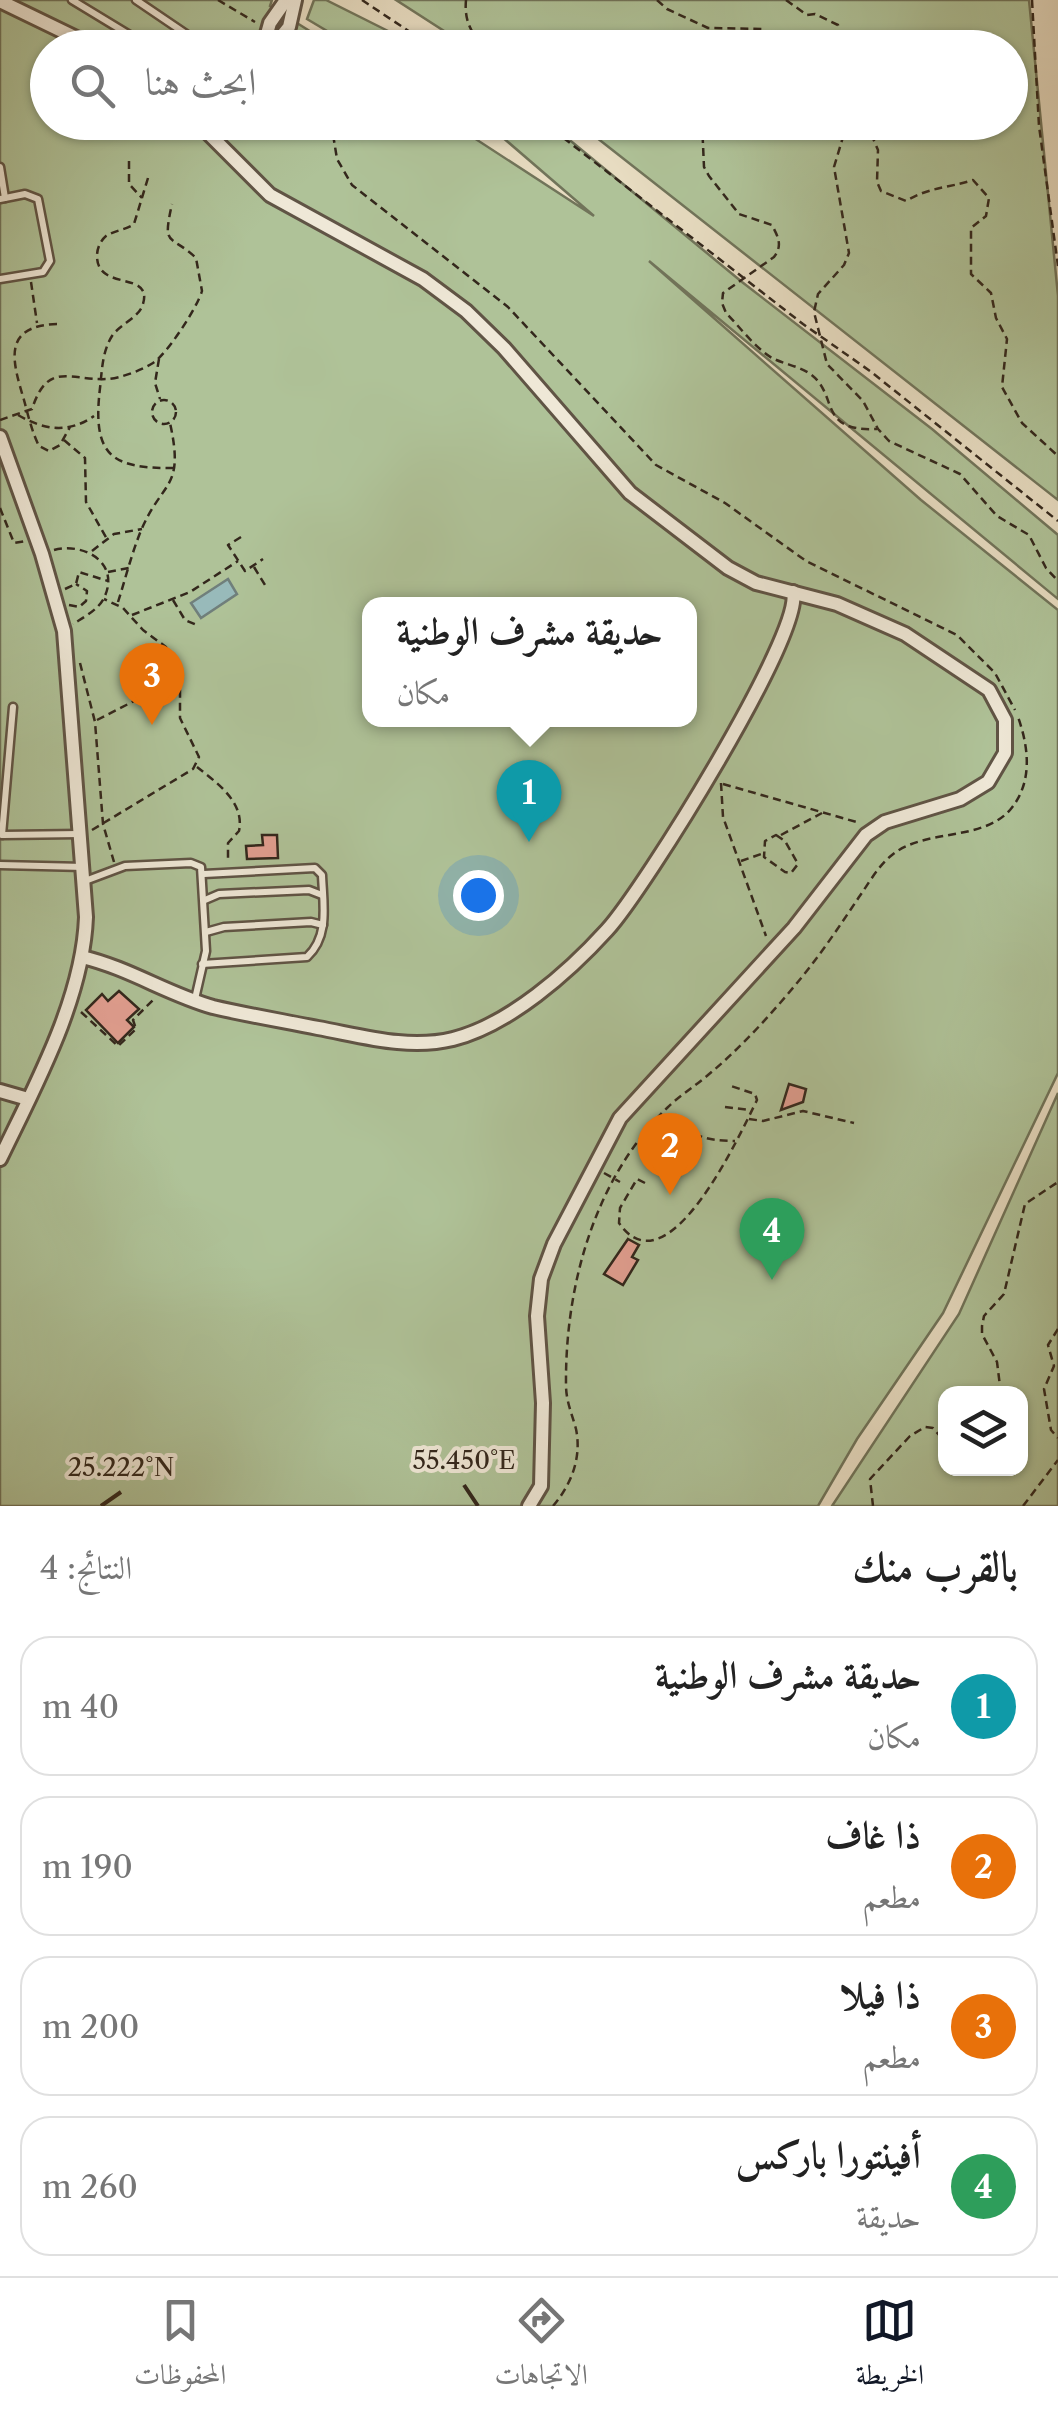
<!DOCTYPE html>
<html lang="ar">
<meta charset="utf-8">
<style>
body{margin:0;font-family:"Libre Caslon Text",Amiri,serif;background:#f2f2f2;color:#222;direction:rtl}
.controls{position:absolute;right:30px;bottom:30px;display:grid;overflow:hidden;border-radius:20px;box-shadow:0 2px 8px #0004}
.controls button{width:90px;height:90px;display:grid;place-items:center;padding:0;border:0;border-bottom:2px solid #e0e0e0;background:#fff;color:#222;font:50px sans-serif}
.you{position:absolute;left:478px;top:895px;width:35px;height:35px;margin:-25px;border:8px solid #fff;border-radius:50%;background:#1a73e8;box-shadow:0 0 0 15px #1a73e833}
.badge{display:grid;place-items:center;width:65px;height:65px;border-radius:50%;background:#111827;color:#fff;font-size:32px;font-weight:700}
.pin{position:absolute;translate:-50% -82px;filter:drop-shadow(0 2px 5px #0008)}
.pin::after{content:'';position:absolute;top:52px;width:35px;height:30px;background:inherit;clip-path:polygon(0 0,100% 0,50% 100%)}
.popup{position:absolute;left:362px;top:597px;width:335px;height:130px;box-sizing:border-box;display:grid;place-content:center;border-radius:20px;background:#fff;filter:drop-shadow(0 2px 8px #0005);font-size:32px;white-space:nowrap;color:#767676}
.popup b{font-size:38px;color:#222}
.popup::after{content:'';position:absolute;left:50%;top:100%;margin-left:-20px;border:20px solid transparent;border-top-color:#fff}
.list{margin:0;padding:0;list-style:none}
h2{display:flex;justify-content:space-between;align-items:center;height:130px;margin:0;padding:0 40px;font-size:42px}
h2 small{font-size:32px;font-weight:400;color:#767676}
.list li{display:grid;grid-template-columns:65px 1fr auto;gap:30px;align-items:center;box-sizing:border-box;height:140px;margin:0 20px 20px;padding:0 20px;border:2px solid #e0e0e0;border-radius:30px}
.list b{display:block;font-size:38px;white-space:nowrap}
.list p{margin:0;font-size:32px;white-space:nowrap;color:#767676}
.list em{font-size:32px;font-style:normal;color:#767676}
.icon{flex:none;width:55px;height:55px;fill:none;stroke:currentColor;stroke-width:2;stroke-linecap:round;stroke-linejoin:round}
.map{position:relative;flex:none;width:1058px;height:1506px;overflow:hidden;direction:ltr}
.search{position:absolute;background:#fff;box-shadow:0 2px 8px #0004;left:30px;right:30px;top:30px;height:110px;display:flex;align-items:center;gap:25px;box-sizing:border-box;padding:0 35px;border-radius:55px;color:#767676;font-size:38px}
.sheet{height:770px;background:#fff}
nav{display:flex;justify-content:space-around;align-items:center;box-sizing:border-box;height:140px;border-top:2px solid #e0e0e0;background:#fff;font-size:28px;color:#767676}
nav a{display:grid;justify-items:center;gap:5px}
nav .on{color:#111827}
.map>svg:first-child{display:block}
.green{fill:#afc298;stroke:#71745a;stroke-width:2.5;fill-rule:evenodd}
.water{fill:#98baba;stroke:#707f7b;stroke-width:2.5}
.building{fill:#e29f91;stroke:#33271c;stroke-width:2.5}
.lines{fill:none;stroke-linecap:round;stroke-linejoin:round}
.service-casing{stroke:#605445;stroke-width:11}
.minor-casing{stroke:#605445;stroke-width:18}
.path{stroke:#33271c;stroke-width:2.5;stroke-dasharray:8 5;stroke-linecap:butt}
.service{stroke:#efe8d7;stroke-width:6}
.minor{stroke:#efe8d7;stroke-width:12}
.ticks{fill:none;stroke:#33271c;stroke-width:4}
.ticks-label{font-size:25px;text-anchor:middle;fill:#33271c;stroke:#efe8d7;stroke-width:8;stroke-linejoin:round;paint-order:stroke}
</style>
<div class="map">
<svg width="1058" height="1506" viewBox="0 0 1058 1506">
<rect width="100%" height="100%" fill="#e7dcc1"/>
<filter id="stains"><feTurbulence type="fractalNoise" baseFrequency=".002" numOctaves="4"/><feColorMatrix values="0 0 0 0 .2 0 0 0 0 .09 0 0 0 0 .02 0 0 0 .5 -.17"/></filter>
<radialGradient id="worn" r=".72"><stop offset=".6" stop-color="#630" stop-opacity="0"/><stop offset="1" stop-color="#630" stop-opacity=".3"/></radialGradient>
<g class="green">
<path d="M0 0H272L270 6 335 47 48 48V122L451 123 594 216 501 136 478 123H549L742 282 932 429 1058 535V599L649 261 921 500 1058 610V1073L943 1313 857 1439 818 1506H0ZM369 604H689V720H369Z"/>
<path d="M314 0H326L420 47H354L307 19Z"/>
<path d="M396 0H1029L1058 296V500L578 123 1010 122V48L469 47Z"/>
<path d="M1058 1093V1506H832L959 1314ZM946 1394H1020V1468H946Z"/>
</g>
<path class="water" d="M228 579 237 594 201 618 191 603Z"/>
<g class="building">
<path d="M262 835H277L278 858 247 859 246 846 263 845Z"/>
<path d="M119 991 139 1009 127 1020 134 1027 118 1043 86 1010 102 994 108 1001Z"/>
<path d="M789 1084 806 1089 803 1102 781 1110Z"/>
<path d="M628 1239 639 1245 632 1257 638 1260 623 1285 604 1274Z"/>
</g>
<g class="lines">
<defs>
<g id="service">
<path d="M72 0 151 48"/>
<path d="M136 0 192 38 199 48"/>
<path d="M0 167 5 198"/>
<path d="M0 199 25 194 38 199 50 261 43 272 0 279"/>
<path d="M2 835 13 707"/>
<path d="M3 835 80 834"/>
<path d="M0 865 84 867"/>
<path d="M85 881 125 866 191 863 201 867 206 951 195 999"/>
<path d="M205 900 219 894 309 890 322 895"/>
<path d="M206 932 224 927 311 922 323 925"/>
<path d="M202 964 307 957C330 936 323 903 322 875L315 868 204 874"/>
</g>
<g id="minor">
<path d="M0 1 97 48"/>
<path d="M263 48 270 23 286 0"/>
<path d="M272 48 289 27 295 0"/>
<path d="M197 122 270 195 423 279 466 311 504 348 630 493 728 568 756 583 837 604 905 634 989 690 1005 720V753L988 782 960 799 885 822 866 835 794 928 620 1118 554 1244 541 1279 537 1316 543 1403 541 1486 529 1506"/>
<path d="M0 437 42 554 64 631 86 917C83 999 35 1086 0 1159"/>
<path d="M82 957C129 968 167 994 213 1007 247 1015 283 1021 318 1028 362 1036 408 1050 453 1039 509 1025 569 972 607 930 643 891 804 633 793 592"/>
<path d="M0 1091 28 1099"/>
</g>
</defs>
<use href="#service" class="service-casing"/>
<use href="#minor" class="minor-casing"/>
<g class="path">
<path d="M218 0 255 22"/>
<path d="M362 0 434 48"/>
<path d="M466 0C464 20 471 37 489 48"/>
<path d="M657 0 667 9 708 28 762 29 771 38 774 48"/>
<path d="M786 0 807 15 815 14 838 25 843 48"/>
<path d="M1032 0 1039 126 1058 266"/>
<path d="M514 48 553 43 581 33 616 48"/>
<path d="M331 122 337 159 352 185 508 307 656 465 725 503 806 561 957 635 995 673 1015 710"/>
<path d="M543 122 803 324 870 371 1058 521"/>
<path d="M702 122 704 167 709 176 739 214 772 225C778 237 783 245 774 257L723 293 722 303 726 313C740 327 754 347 772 358 784 364 798 366 809 373 840 394 816 432 877 429"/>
<path d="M820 122 840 131 843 137 834 167 849 253 844 265 818 294 814 312 827 364 863 401 878 429 889 441 960 474 997 516 1029 535 1046 568 1058 581"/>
<path d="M866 122 878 150 877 182 881 191 906 201C929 187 949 188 973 180L989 198 986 216 971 228V274L991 293 996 318 1007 339 1002 387 1022 423 1058 456"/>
<path d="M98 135 102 122"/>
<path d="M129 161V184L142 198"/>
<path d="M148 178 134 224C126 230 115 230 106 236 100 241 97 249 97 256 97 292 153 270 143 304 139 318 120 324 112 336 102 352 102 371 100 388 92 456 111 469 176 468"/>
<path d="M31 282 37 323"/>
<path d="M57 324C2 326 12 360 24 400 28 415 32 432 39 446L49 451 60 445 70 427"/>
<path d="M159 359 155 383 160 399"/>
<circle cx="164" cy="412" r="12"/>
<path d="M18 415C44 430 68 434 94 416"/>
<path d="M0 420 32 409C48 360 70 381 108 379 121 378 142 370 153 363 167 354 197 308 202 291L196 258C170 233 162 249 172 204"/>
<path d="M64 440 85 458 86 502 107 539"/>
<path d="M0 508 14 543 26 541"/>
<path d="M241 537 228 545 245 571 263 559"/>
<path d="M54 550C84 542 121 563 104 598 98 610 84 617 73 624"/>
<path d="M92 551 114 534 142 529"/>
<path d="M254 567 265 585"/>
<path d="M108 572 129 568"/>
<path d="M65 589 76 584 79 572 108 581"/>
<path d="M173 600 185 620 199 626"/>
<path d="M118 602C125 580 131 556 140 533 162 479 185 491 170 423"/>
<path d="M69 605 79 607 86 601 87 591 76 584"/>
<path d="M132 615 190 592 238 561"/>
<path d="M80 663 95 722 103 824 114 862"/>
<path d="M97 720 179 678"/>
<path d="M197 767C217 783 245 802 239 831L228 843V861"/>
<path d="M721 783 723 817 766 936"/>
<path d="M723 784 860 823"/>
<path d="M92 830 193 769 199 757 180 718V677L166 647 143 630 123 608 104 599"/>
<path d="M776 835 785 841 798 864 791 873 785 872 764 857 765 841Z"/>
<path d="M781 835 822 813"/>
<path d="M741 861 761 854"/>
<path d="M81 1012 118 1046 136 1029 133 1020 155 998"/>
<path d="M725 1107 750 1110"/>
<path d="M675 1117C694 1139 708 1140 735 1141"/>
<path d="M749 1119 763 1121 803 1111 854 1123"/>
<path d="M604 1173 620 1182"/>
<path d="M645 1183 637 1179 620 1208 619 1223C668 1294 741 1132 757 1100L755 1094 731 1086"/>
<path d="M1058 1329 1048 1345 1054 1366 1044 1389 1051 1430 1058 1438"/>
<path d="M1001 1394 997 1362 982 1334V1326L984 1316 1004 1294 1025 1204 1058 1182"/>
<path d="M553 1506C571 1485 582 1458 576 1429 572 1414 566 1401 566 1385 565 1287 594 1179 667 1108 679 1096 694 1087 708 1075 742 1047 774 1011 802 977 823 951 841 924 859 897 869 883 878 866 892 855 925 828 981 842 1010 810 1033 783 1029 748 1018 717"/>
<path d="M873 1506 870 1479 910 1436 925 1427 933 1428 946 1443"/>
<path d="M1023 1506 1058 1460"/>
</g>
<use href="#service" class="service"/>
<use href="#minor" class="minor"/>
</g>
<path class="ticks" d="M464 1485 478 1506M101 1506 121 1492"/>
<g class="ticks-label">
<text x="464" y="1469">55.450°E</text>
<text x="121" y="1476">25.222°N</text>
</g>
<rect width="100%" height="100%" filter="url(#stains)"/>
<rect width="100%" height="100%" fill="url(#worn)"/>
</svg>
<div class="controls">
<button><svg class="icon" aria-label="layers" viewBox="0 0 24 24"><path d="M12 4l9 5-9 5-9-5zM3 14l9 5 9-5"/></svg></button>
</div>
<div class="you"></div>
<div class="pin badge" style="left:529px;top:842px;background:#0f9aa8">1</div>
<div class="popup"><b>حديقة مشرف الوطنية</b>مكان</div>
<div class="pin badge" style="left:670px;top:1195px;background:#e8710a">2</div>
<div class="pin badge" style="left:152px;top:725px;background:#e8710a">3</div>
<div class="pin badge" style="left:772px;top:1280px;background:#2e9e5b">4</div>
<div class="search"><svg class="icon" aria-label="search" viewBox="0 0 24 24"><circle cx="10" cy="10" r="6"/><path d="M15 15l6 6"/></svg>ابحث هنا</div>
</div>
<section class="sheet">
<h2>بالقرب منك<small>النتائج: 4</small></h2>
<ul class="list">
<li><span class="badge" style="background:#0f9aa8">1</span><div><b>حديقة مشرف الوطنية</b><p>مكان</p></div><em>40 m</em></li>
<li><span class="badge" style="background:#e8710a">2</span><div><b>ذا غاف</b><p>مطعم</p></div><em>190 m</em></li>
<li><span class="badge" style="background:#e8710a">3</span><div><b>ذا فيلا</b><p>مطعم</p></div><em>200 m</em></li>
<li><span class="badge" style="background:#2e9e5b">4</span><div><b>أفينتورا باركس</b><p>حديقة</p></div><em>260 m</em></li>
</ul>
</section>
<nav>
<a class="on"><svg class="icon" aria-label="map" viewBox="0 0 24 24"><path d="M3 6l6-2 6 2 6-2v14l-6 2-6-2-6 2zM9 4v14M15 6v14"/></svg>الخريطة</a>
<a><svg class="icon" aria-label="directions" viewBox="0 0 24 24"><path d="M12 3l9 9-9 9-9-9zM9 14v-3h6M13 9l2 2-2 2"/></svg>الاتجاهات</a>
<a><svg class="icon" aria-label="saved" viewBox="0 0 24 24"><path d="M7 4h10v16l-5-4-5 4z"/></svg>المحفوظات</a>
</nav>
